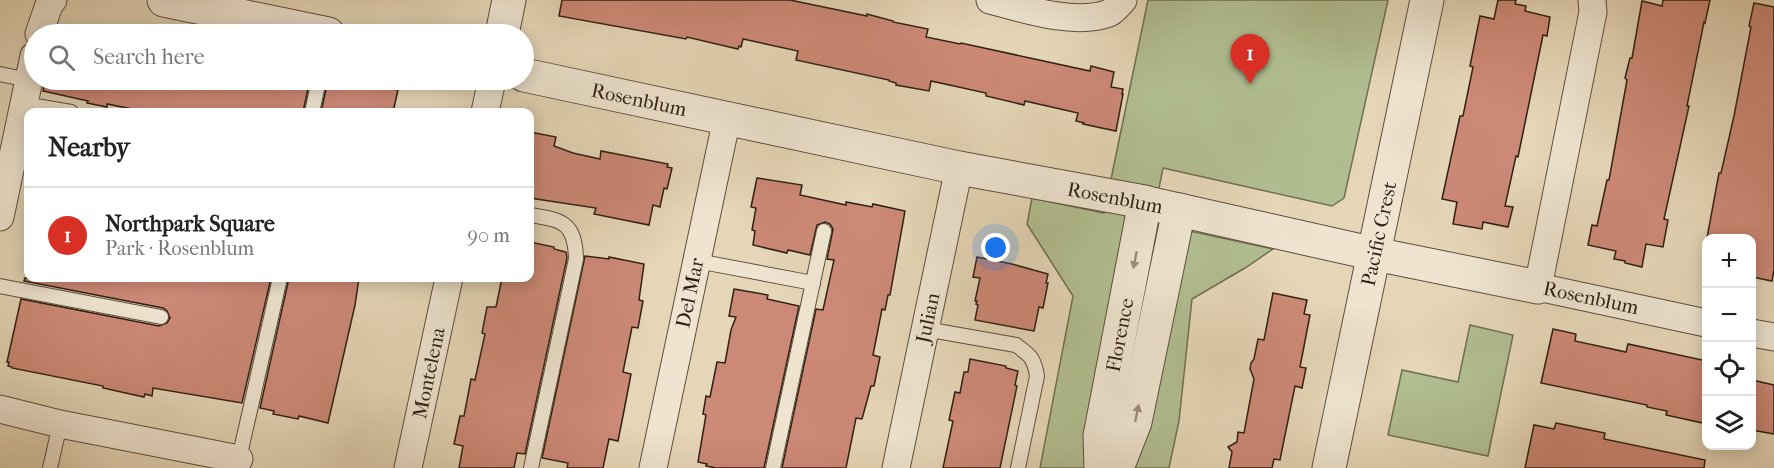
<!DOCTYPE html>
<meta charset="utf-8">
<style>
body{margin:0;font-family:"IM FELL French Canon",serif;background:#f6f6f6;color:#222}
.controls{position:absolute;right:18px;bottom:18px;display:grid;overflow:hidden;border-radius:12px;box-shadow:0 3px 15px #0003}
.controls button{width:54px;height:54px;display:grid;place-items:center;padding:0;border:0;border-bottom:2px solid #e0e0e0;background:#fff;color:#222;font:30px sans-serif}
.you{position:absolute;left:996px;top:248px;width:21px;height:21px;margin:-15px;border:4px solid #fff;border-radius:50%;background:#1a73e8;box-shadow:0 0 0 9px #1a73e833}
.badge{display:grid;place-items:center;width:39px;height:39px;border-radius:50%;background:#d93025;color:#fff;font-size:20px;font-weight:700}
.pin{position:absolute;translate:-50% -50px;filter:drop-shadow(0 2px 3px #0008)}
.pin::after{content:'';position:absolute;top:32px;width:21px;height:18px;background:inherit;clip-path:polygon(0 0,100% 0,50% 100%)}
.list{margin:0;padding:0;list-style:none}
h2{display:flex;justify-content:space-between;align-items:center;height:78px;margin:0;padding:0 24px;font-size:26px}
h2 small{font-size:20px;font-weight:400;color:#767676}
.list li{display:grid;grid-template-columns:39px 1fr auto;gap:18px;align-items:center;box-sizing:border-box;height:96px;padding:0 24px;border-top:2px solid #e0e0e0}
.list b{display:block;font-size:22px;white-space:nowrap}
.list p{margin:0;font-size:20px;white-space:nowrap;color:#767676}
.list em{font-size:20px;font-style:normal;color:#767676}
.icon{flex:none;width:33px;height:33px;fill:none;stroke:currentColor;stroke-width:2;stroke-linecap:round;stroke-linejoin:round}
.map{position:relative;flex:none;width:1774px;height:468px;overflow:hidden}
.search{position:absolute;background:#fff;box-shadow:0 3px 15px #0003;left:24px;top:24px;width:510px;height:66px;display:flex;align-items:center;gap:15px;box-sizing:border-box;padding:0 21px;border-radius:33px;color:#767676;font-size:22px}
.panel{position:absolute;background:#fff;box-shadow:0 3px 15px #0003;left:24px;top:108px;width:510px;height:174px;border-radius:12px}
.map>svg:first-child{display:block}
.green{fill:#b1be91;stroke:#706f52;stroke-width:1.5}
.building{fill:#cd8977;stroke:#2f2014;stroke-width:1.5}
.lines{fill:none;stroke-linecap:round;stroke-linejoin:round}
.service-casing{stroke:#5c4e3d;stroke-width:16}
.minor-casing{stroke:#5c4e3d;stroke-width:29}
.tertiary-casing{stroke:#5c4e3d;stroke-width:35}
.service{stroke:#eee4d0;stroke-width:14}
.minor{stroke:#eee4d0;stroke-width:27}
.tertiary{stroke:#eee4d0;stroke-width:33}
.oneway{fill:#988c7b}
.labels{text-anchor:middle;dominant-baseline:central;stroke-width:4.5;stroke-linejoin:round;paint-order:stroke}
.street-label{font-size:20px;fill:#2f2014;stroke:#eee4d0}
</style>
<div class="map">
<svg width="1774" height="468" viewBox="0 0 1774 468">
<rect width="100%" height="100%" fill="#e5d6b7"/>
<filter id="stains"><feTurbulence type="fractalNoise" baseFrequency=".00333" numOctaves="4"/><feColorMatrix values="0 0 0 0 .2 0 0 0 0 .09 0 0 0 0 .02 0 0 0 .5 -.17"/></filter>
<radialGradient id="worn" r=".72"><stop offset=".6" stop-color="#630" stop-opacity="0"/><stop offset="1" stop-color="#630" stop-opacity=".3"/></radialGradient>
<g class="green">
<path d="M1148 0H1388L1344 198 1332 206 1163 168 1152 223 1273 249 1245 268 1192 299 1179 421 1169 468H1040L1073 296 1027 224 1032 198 1104 213Z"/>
<path d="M1470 325 1513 335 1488 456 1388 435 1402 370 1458 382Z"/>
</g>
<g class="building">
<path d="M562 0H790L867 16V14L893 21V22L928 29 926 37 960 44 961 43 1090 71 1091 66 1114 72 1111 87 1123 89 1122 94H1123L1116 131 1083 124 1084 123 1076 121 1078 113 1025 101 1024 105 986 96V93L931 81 929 91 896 85V83L889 81V80L796 60 798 51 743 39 741 47 739 46 738 49 687 37 686 39 559 16Z"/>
<path d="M1498 0H1516L1515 4 1526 6 1525 11 1550 17 1547 36 1543 35 1518 157 1516 156 1505 206 1513 207 1508 227 1483 222 1482 229 1453 224 1457 202 1442 199 1460 116H1463L1473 67 1470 66 1480 16 1494 19Z"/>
<path d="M1663 0H1710L1705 23 1704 22 1687 106H1689L1664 219 1668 220 1663 247 1646 244 1642 267 1625 263V261L1614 259 1616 251 1588 245 1592 225 1597 226 1607 180H1609L1627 80 1625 78 1630 58H1632L1642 1 1662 6Z"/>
<path d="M1754 3 1774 7V270L1772 281 1752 277V238H1707L1719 173H1721L1734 116 1751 27 1749 26Z"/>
<path d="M45 80H310L303 112H147L107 104V107L87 103 88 101 43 91Z"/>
<path d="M328 80H360L369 82V84L398 90 393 112H321Z"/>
<path d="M530 132 556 137 554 146 573 153 600 159 601 151 668 164 667 167 672 168 667 189 664 188 660 207 653 205 649 225 594 214 596 208 530 198Z"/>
<path d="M757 178 802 185 800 195 846 205V202L872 207 873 204 905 211 890 295H888L885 310 882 309 873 355 880 357 874 386H871L862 419 856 418 846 468H782L816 309 823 310 834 260 827 259 833 229 830 224 825 222 817 225 810 255 788 250 787 253 753 245 755 231 752 230 756 208 751 207Z"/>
<path d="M530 242 554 247V249L566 252 567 258 525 454 517 453 514 468H459L463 446 454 444 460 416H464L471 379 475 380 485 334 482 333 487 307H496L502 278H530Z"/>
<path d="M585 256 609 259V257L644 264 639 300 643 301 638 328 632 327 623 372 631 374 623 416 618 441 609 439 603 468H567L568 463 542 458Z"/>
<path d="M977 257 1012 264 1048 274 1046 283H1048L1043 308 1039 307 1034 331 975 320 978 305 976 304 977 301H975L980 278 973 277Z"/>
<path d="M25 278H271L242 403 153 388 152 396 145 394 144 397 103 388V386L12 368V367L8 366 9 362H7L21 299 159 326 167 323 170 318 167 311 163 308 24 281Z"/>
<path d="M289 278H359L355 305 328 423 299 416 298 419 273 414 274 411 260 408Z"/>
<path d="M734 289 768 295 767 299 799 306 764 468H716L706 466 707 464 698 462 706 415 703 414 706 396 710 397 717 362 725 363 731 330 736 317 729 316Z"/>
<path d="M1273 293 1307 300 1304 314 1310 315 1300 367 1306 368 1302 388 1295 386 1280 460 1274 459 1272 468H1229L1232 452 1228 447 1237 442 1238 432 1244 433 1254 379 1250 369 1251 363 1254 359 1258 339 1264 340Z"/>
<path d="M1553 329 1576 334 1575 341 1626 352 1628 344 1707 361V424L1666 415 1667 411 1647 407V405L1541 383Z"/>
<path d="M970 359 1006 366V368L1018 371 1015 385 1017 386 1000 468H943L953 421 949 420 955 392 960 393 964 372H968Z"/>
<path d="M1752 380 1774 385V434L1752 430Z"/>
<path d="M1556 423 1605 433 1604 439 1705 460 1704 468H1525L1534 425 1554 429Z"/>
</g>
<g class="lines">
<defs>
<g id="service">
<path d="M0 74 29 80"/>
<path d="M24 104 71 112"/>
<path d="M312 112 319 80"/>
<path d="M530 215C562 220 575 222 576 259L531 468"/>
<path d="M697 261 813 283"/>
<path d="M0 286 161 317"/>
<path d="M925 329 1016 345C1031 356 1034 358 1037 376L1018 468"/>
<path d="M238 463 280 278"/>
<path d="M50 468 60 424"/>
<path d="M773 468 824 231"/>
</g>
<g id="minor">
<path d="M990 0C1023 9 1076 26 1109 13 1115 10 1119 4 1123 0"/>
<path d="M1592 0 1593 12 1538 287 1706 323"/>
<path d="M39 34 49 5 53 0"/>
<path d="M485 112 492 80"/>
<path d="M0 217 34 56"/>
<path d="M1752 333 1774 337"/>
<path d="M0 409 60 424 239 459"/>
<path d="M408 468 449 278"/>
<path d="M653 468 727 118"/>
<path d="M896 468 959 168"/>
</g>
<g id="tertiary">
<path d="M164 0 328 34"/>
<path d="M502 34 509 0"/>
<path d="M524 75 959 168 1139 201 1375 254 1538 287"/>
<path d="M1101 468 1100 436 1145 202"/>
<path d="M1117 468 1135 422 1179 210"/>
<path d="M1329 468 1427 0"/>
</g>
</defs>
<use href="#service" class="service-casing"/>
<use href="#minor" class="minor-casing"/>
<use href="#tertiary" class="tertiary-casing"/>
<use href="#service" class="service"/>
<use href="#minor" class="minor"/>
<use href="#tertiary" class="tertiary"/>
</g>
<defs><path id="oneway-solid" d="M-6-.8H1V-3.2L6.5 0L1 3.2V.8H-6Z" transform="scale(1.5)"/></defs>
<g class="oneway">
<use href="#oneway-solid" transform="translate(1135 260) rotate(101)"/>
<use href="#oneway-solid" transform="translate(1137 413) rotate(-78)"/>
</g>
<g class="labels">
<g class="street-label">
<text transform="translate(639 100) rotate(12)">Rosenblum</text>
<text transform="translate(1115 198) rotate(11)">Rosenblum</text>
<text transform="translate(1379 234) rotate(-78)">Pacific Crest</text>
<text transform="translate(690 293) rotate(-78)">Del Mar</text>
<text transform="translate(1591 298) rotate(12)">Rosenblum</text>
<text transform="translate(928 318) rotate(-78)">Julian</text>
<text transform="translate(1120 335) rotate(-79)">Florence</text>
<text transform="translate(429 373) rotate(-78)">Montelena</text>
</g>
</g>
<rect width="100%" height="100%" filter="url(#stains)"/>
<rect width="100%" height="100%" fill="url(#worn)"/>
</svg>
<div class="controls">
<button>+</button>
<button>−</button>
<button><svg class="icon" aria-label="locate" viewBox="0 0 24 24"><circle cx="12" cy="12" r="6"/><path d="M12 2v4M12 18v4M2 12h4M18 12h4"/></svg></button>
<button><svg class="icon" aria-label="layers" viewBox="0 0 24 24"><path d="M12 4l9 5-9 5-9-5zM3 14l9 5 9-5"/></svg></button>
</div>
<div class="you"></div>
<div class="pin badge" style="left:1250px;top:84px">1</div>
<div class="search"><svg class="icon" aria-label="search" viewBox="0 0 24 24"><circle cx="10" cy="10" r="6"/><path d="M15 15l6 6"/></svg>Search here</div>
<section class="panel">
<h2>Nearby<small></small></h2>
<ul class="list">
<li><span class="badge">1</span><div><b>Northpark Square</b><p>Park · Rosenblum</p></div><em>90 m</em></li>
</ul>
</section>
</div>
